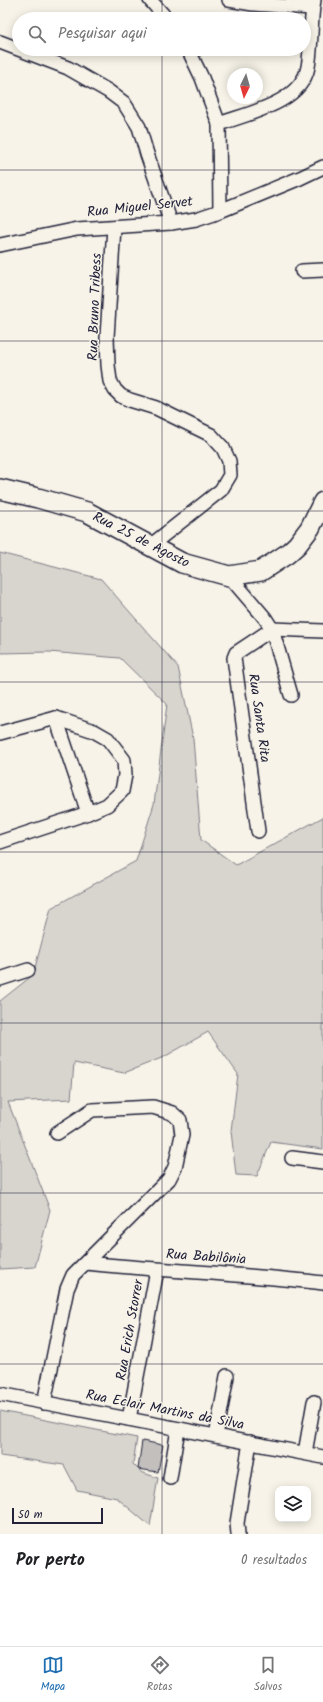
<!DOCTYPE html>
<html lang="pt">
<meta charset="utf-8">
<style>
body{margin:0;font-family:Kalam,sans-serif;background:#f6f6f6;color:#202124}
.controls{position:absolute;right:12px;bottom:12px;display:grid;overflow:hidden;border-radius:8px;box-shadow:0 2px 10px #0003}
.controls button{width:36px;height:36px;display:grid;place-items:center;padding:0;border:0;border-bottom:1px solid #e0e0e0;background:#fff;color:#202124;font:20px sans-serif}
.compass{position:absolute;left:227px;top:68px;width:36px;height:36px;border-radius:50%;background:#fff;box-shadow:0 2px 10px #0003;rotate:185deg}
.scale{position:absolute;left:12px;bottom:10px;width:91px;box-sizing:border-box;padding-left:4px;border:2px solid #22223b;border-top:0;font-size:11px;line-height:14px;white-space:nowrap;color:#22223b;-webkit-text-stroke:3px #f7f3e8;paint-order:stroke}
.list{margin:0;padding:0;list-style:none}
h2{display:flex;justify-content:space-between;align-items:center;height:52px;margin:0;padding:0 16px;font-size:17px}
h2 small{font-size:13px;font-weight:400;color:#757577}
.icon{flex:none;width:22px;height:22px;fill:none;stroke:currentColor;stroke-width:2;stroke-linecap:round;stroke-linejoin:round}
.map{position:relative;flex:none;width:323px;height:1534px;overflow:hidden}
.search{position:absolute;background:#fff;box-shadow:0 2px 10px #0003;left:12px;right:12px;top:12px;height:44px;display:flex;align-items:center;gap:10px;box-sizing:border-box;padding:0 14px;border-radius:22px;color:#757577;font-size:15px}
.sheet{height:112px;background:#fff}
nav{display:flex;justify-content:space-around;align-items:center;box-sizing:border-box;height:56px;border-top:1px solid #e0e0e0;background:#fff;font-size:11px;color:#757577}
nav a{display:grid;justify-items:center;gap:2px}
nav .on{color:#1f6fb2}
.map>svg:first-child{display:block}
.green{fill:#d8d5cf;stroke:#7d7c85}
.building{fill:#c2bfbd;stroke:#22223b}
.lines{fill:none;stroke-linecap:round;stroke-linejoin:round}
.street-casing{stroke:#22223b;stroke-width:16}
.secondary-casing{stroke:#22223b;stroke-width:22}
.street{stroke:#f7f3e8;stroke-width:13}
.secondary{stroke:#f7f3e8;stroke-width:19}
.grid{fill:none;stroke:#22223b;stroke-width:1;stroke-opacity:0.55}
.labels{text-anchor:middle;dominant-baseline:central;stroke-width:3;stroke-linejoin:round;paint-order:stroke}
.street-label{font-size:14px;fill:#22223b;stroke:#f7f3e8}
</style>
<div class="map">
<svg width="323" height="1534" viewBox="0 0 323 1534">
<rect width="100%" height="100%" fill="#f7f3e8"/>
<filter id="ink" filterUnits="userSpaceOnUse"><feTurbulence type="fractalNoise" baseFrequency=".025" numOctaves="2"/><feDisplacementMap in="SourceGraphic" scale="8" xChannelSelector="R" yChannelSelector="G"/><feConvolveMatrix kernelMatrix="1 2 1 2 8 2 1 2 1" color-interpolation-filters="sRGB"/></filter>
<g filter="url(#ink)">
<g class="green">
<path d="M0 553 101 579 178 667 193 738 201 840 236 865 323 817V1149L271 1142 257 1176 236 1175 231 1131 238 1074 208 1032 164 1057 124 1073 74 1063 71 1099 8 1102 50 1210 35 1267 0 1269V1001L33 975 51 908 136 861 154 804 167 704 120 658 49 652 0 653Z"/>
<path d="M0 1411 137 1438 133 1464 141 1472 158 1478 150 1526 117 1498 77 1490 64 1465 0 1456Z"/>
</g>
<path class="building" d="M142 1441 163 1445 158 1472 138 1469Z"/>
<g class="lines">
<defs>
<g id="street">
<path d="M150 0 167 19"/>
<path d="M229 0 253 4 312 8"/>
<path d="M0 42 68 68 108 91 124 103 139 127 147 154 171 223"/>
<path d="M188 49 202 78 219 124 220 211"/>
<path d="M219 124C249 113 301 103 308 67 312 45 310 22 314 0"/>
<path d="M114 227 107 337 108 365 110 381 115 390 121 396 130 400 156 408 211 435 223 448 229 461 230 475 221 490 150 546"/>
<path d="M0 245 77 229 171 223 196 219 220 211 300 178 323 167"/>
<path d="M302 271 323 270"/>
<path d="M229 576 265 618 272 629 291 695"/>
<path d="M56 718 88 813"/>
<path d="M0 733 56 718 94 731 108 739 124 760 125 775 122 791 107 805 88 813 0 842"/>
<path d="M258 831 234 658 236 653 272 629 323 631"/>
<path d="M0 979 28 970"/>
<path d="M292 1158 323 1162"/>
<path d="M86 1263C165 1271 244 1274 323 1283"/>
<path d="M0 1394 323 1457"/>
<path d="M44 1403 67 1289 73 1275 169 1179 175 1167 182 1135 180 1120 172 1113 153 1107 92 1110 57 1133"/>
<path d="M129 1419 157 1270"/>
<path d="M216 1436 227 1376"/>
<path d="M305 1453 314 1402"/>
<path d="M170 1478 178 1429"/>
<path d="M238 1534 237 1523 250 1442"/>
</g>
<path id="secondary" d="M0 489 38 498 87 512 182 563 229 576 261 571 287 554 297 545 310 528 323 502"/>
</defs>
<use href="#street" class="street-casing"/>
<use href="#secondary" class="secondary-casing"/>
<use href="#street" class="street"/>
<use href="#secondary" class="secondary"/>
</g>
</g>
<path class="grid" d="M162 0V19M162 49V1534M0 170H323M0 341H323M0 511H323M0 682H323M0 852H323M0 1023H323M0 1193H323M0 1364H323"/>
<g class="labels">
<g class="street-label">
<text transform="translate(140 207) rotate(-6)">Rua Miguel Servet</text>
<text transform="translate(95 307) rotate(-88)">Rua Bruno Tribess</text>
<text transform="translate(141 540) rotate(27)">Rua 25 de Agosto</text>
<text transform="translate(259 718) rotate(82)">Rua Santa Rita</text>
<text transform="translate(206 1257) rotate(4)">Rua Babilônia</text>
<text transform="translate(130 1330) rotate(-80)">Rua Erich Storrer</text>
<text transform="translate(165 1410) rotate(11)">Rua Eclair Martins da Silva</text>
</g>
</g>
</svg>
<div class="controls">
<button><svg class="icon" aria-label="layers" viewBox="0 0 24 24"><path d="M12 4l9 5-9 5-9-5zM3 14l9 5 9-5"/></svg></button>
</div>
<svg class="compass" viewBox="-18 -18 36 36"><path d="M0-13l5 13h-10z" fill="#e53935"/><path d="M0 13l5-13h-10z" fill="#757577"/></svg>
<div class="scale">50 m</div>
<div class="search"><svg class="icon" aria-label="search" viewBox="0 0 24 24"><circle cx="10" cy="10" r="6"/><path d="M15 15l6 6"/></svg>Pesquisar aqui</div>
</div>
<section class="sheet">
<h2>Por perto<small>0 resultados</small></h2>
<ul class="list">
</ul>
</section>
<nav>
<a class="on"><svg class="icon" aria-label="map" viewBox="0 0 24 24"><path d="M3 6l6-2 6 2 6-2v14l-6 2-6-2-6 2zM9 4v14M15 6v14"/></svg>Mapa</a>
<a><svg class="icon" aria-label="directions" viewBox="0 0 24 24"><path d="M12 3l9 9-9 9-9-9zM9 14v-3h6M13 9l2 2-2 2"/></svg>Rotas</a>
<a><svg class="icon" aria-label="saved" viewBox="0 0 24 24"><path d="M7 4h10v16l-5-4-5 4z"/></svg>Salvos</a>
</nav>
